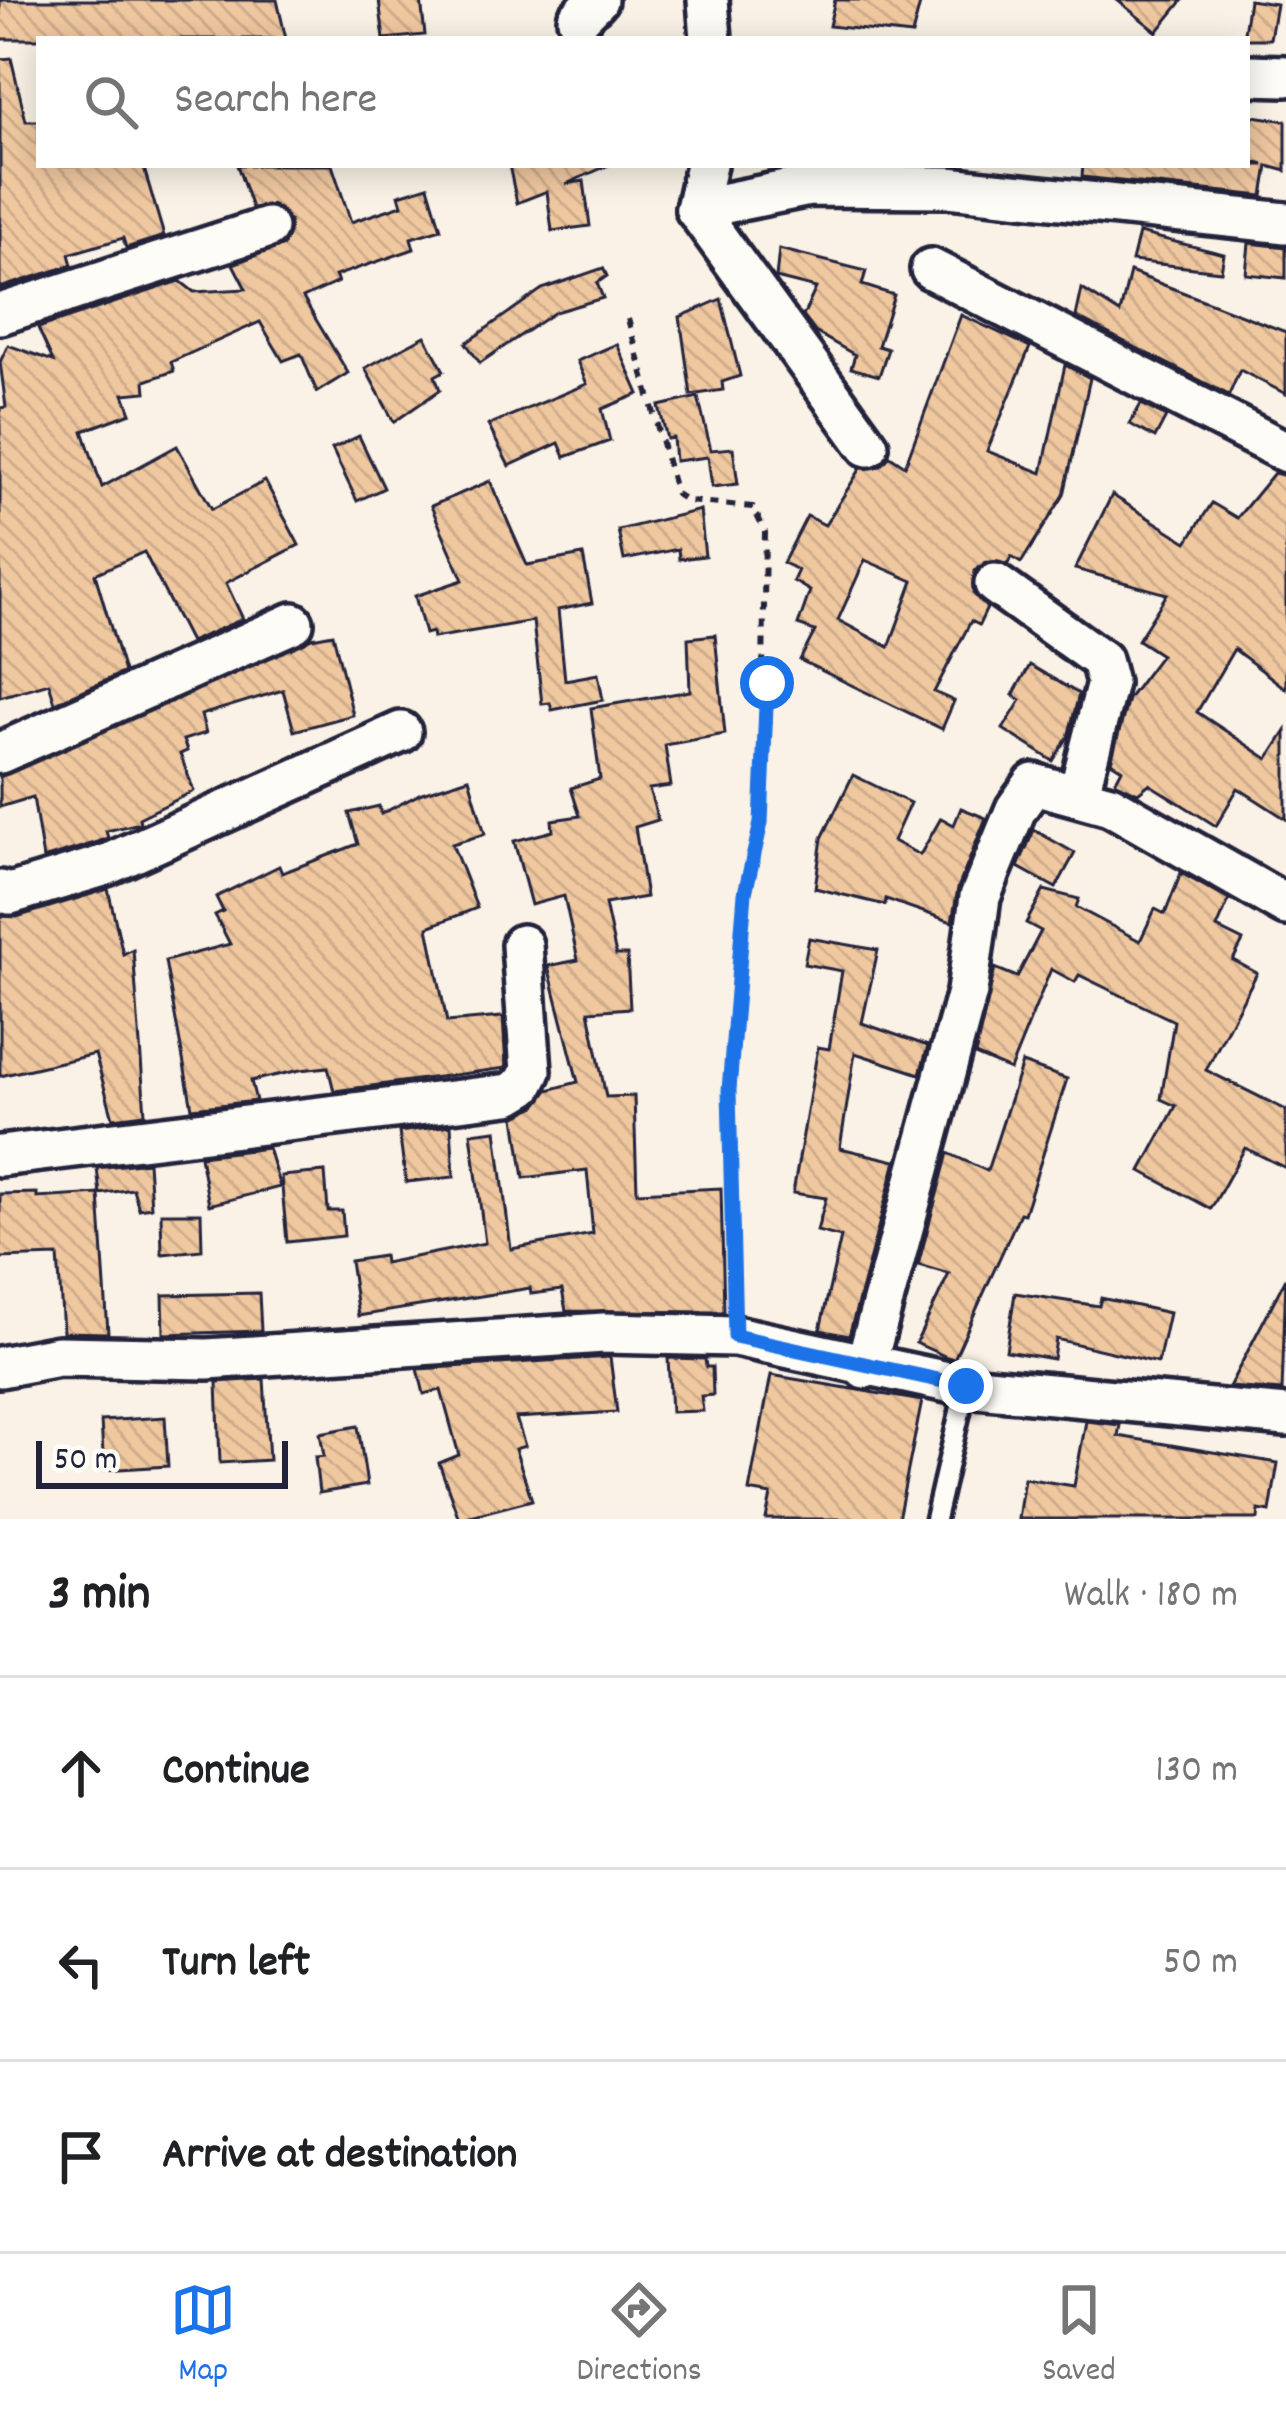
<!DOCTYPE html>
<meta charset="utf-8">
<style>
body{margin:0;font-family:Dekko,sans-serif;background:#f6f6f6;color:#202124}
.scale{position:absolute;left:36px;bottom:30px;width:252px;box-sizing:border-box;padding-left:12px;border:6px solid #22223b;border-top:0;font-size:33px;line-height:42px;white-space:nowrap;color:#22223b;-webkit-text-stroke:9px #fdfcf7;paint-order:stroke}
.stop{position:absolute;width:36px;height:36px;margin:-27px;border:9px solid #1a73e8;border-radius:50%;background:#fff}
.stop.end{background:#1a73e8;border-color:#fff;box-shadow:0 3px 12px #0008}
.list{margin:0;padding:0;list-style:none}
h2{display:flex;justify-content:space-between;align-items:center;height:156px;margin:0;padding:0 48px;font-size:51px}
h2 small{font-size:39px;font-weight:400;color:#757577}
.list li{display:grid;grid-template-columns:78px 1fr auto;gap:36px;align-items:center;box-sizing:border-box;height:192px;padding:0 48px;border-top:3px solid #e0e0e0}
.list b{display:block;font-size:45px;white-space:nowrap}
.list em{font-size:39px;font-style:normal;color:#757577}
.icon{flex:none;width:66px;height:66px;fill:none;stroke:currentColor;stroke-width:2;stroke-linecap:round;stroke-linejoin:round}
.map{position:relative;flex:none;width:1286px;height:1519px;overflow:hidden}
.search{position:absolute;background:#fff;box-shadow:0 6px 30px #0003;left:36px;right:36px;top:36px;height:132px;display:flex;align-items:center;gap:30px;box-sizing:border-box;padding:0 42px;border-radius:0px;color:#757577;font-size:45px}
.sheet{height:732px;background:#fff}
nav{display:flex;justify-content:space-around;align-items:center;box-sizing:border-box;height:168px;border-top:3px solid #e0e0e0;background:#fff;font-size:33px;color:#757577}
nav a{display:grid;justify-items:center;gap:6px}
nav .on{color:#1a73e8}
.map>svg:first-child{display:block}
.building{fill:url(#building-back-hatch);stroke:#22223b;stroke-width:3;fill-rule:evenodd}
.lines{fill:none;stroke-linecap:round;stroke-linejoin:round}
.service-casing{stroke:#22223b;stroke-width:27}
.minor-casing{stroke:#22223b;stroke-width:48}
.path{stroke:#22223b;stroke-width:6;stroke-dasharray:9 9;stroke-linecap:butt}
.service{stroke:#fdfcf7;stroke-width:18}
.minor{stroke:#fdfcf7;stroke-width:39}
.route{stroke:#1a73e8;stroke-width:15}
</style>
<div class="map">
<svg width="1286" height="1519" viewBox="0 0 1286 1519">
<defs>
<pattern id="building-back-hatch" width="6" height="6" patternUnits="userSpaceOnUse" patternTransform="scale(3)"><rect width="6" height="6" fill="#f0c8a0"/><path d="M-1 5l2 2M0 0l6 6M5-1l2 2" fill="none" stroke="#ceac8b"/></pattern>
</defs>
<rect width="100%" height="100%" fill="#faf2e6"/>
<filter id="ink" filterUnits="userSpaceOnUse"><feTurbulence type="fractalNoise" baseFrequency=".00833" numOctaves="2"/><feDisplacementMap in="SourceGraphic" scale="24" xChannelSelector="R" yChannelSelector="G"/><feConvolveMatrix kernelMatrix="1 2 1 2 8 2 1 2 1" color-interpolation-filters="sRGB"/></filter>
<g filter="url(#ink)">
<g class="building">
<path d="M0 0H277L286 39H0Z"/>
<path d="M379 0H421L425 35 384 39Z"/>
<path d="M835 0H921L912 35 829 26Z"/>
<path d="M1117 0H1183L1157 32Z"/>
<path d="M1249 0 1276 4 1270 39H1243Z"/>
<path d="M11 58 26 121H39V165H143L164 236 126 248 123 238 69 254 72 265 0 288V59Z"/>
<path d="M1247 115 1286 121V171L1268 166 1263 196 1082 177 1083 165H1264L1247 160Z"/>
<path d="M237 165H332L351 222 402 205 399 195 428 186 441 229 411 238 414 249 335 276 338 282 303 298 348 373 317 392 301 354 283 361 260 322 171 362 174 371 145 381 146 392 124 394 131 413 83 431 102 487 177 446 212 509 265 481 299 545 226 583 243 619 190 642 144 552 95 574 124 672 55 703 49 683 0 697V408L6 407 0 362 8 345 53 361 38 328 180 281 194 292 246 289 233 264 284 245 290 222 273 205 252 208Z"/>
<path d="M509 165H609L566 184 584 181 590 226 552 231 547 191 517 203Z"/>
<path d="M1139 233 1224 254 1221 271 1132 261Z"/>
<path d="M1249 243 1286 247V278L1246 274Z"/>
<path d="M779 249 866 271 862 285 894 295 878 346 888 349 879 376 851 368 855 355 815 332 803 316 816 288 776 278Z"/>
<path d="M603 268 607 276 597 283 603 298 555 312 480 363 466 343 542 289Z"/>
<path d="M1130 272 1286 332V394L1240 370 1229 395 1076 317 1082 289 1120 313Z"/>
<path d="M721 299 740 376 722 382 723 390 691 395 680 317Z"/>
<path d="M961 315 1030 347 987 451 1042 473 1065 365 1090 378 1064 495 1021 563 1011 557 1008 564 986 562 975 571 973 593 987 608 979 625 971 621 934 692 954 701 942 729 800 660 815 631 798 625 810 591 793 581 798 570 783 563 807 516 825 525 861 468 881 466 890 456 905 466ZM865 560 913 581 889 647 838 620Z"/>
<path d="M425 336 444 371 435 376 440 390 394 422 365 368Z"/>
<path d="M617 344 639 394 602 409 610 441 565 457 559 443 509 466 488 425 587 384 577 361Z"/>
<path d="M698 397 711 450 733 448 738 484 712 487 708 457 675 461 673 438 667 439 659 406Z"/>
<path d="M1141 404 1166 417 1155 438 1130 424Z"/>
<path d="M359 436 384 488 357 501 332 449Z"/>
<path d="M1274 473 1286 476V689L1234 649 1197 712 1268 759 1286 731V819L1238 788 1216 826 1149 784 1138 793 1115 782 1122 769 1111 762 1128 699 1161 655 1138 640 1167 594 1075 569 1112 495 1187 542 1212 503 1237 518Z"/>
<path d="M490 481 527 565 583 555 592 603 558 610 565 680 598 674 603 700 552 710 550 703 542 704 533 621 433 638 432 632 425 634 415 596 463 580 431 506Z"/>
<path d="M700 510 705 556 679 559 678 549 624 560 618 530Z"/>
<path d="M333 634 353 715 294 731 283 690 201 715 206 733 183 740 187 751 180 754 194 791 139 818 140 823 106 831 108 838 98 842 43 859 33 797 0 807V777L312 638Z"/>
<path d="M715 635 725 734 665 745 671 786 649 789 658 820 635 827 646 897 605 904 616 955H627L630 1008 589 1011 606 1097 634 1096 637 1192 721 1188 724 1312 566 1311 562 1290 531 1294 530 1288 358 1316 350 1261 383 1256 384 1263 485 1243 471 1133 496 1130 511 1249 593 1234 587 1170 524 1178 515 1117 536 1106 548 1090 578 1082 548 966 578 960 564 896 531 905 514 841 553 831 552 820 580 816 571 788 600 779 591 708 690 691 688 638Z"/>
<path d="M1030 665 1079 694 1068 737 1053 761 1003 729 1021 700 1013 695Z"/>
<path d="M853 775 910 803 893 841 920 855 941 818 954 825 961 808 986 818 958 888 952 922 886 899 885 905 815 888 822 838Z"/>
<path d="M469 778 485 834 452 844 477 908 428 927 447 1022 503 1017 506 1068 334 1091 328 1067 300 1070 251 1081 256 1101 192 1108 165 961 230 944 215 915 223 911 216 897 279 866 282 873 358 844 349 813 379 806 381 814 422 793Z"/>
<path d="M1034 830 1075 853 1056 888 1018 867Z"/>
<path d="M1181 873 1229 900 1217 928 1243 941 1233 960 1257 973 1206 1070 1286 1110V1168L1245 1148 1211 1209 1141 1171 1176 1106 1161 1099 1174 1021 1079 975 1075 982 1051 969 1010 1070 975 1055 995 968 1017 977 1041 931 1026 923 1044 890 1079 899 1076 907 1140 941 1155 909 1165 914Z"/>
<path d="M108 889 123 954 133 949 145 1114 113 1118 95 1054 0 1076V916L17 917Z"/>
<path d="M809 938 878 950 862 1023 928 1046 920 1074 855 1053 840 1148 896 1161 849 1336 820 1330 841 1237 817 1231 826 1198 793 1193 818 1047 829 1049 842 971 804 964Z"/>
<path d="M1022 1063 1067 1079 1024 1214 1020 1213 954 1359 947 1357 916 1343 949 1274 918 1265 948 1153 987 1171Z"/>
<path d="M451 1125 454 1177 406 1182 399 1132Z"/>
<path d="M268 1148 280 1187 209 1205 200 1156Z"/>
<path d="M148 1162 151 1207 139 1209 133 1189 100 1194 97 1168Z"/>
<path d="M325 1172 328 1211H342L344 1236 287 1242 281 1176Z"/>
<path d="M37 1193V1198L99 1194 108 1333 63 1332 58 1256 0 1258V1194Z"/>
<path d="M161 1213H201L202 1250 162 1254Z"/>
<path d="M1286 1278 1282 1391 1229 1387Z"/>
<path d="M259 1293 261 1331 164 1334 163 1295Z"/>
<path d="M1015 1293 1099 1306 1101 1298 1169 1313 1158 1363 1056 1339 1053 1359 1006 1351Z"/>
<path d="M610 1357 617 1412 516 1418 525 1446 515 1449 532 1500 459 1519 439 1463 459 1455 441 1390 424 1394 418 1369Z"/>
<path d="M668 1358 705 1359 706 1367H712L713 1395 701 1396 703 1411 671 1412Z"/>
<path d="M771 1375 922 1401 898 1519H766L771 1495 749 1491Z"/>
<path d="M264 1379 269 1460 220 1463 217 1382Z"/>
<path d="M165 1417 168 1466 104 1470 101 1421Z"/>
<path d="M1086 1421 1120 1425 1118 1436 1278 1463 1270 1512 1259 1510 1258 1519H1018L1024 1478 1074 1486Z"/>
<path d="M358 1426 367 1485 319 1493 315 1457 324 1456 320 1433Z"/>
</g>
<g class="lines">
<defs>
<path id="service" d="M935 1519 966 1386"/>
<g id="minor">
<path d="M708 0 711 39"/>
<path d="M578 19 597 0"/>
<path d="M1247 75 1286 76"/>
<path d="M706 165 696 209 868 446"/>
<path d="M696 209 810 186 948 187 1286 223"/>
<path d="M931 269 1286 452"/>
<path d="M0 314 267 228"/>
<path d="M995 584 1101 660 1107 683 1079 792"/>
<path d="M0 753 293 623"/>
<path d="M0 891 10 894 106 865 401 732"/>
<path d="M0 1156 509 1094 524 1085 531 1071 522 945"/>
<path d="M0 1367 58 1356 207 1359 604 1333 735 1336 966 1386 1286 1416"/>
<path d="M865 1368 967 992 980 897 1016 809 1034 784 1110 805 1286 905"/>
</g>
</defs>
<use href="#service" class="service-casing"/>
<use href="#minor" class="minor-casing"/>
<path class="path" d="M628 319 676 494 687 501 753 507 765 532 761 823 745 893 729 1091 734 1302"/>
<use href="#service" class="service"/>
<use href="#minor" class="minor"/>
</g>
</g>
<g class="lines" filter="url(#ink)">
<path class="route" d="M767 683 761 823 745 893 729 1090 735 1336 966 1386"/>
</g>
</svg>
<div class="scale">50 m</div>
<div class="stop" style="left:767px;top:683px"></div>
<div class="stop end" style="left:966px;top:1386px"></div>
<div class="search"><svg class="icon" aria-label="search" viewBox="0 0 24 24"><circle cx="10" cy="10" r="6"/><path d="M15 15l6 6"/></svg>Search here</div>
</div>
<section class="sheet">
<h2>3 min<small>Walk · 180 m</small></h2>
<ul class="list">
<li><svg class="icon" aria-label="ahead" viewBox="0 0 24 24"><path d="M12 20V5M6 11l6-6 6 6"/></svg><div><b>Continue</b></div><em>130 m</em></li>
<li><svg class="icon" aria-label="left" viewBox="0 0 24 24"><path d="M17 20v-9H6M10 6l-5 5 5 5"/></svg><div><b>Turn left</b></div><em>50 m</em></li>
<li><svg class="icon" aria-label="arrive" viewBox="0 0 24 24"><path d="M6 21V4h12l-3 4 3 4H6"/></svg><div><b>Arrive at destination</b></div></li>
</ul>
</section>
<nav>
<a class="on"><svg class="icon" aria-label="map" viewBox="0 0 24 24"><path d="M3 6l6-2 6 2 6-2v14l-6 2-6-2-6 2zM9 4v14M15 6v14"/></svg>Map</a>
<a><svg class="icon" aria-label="directions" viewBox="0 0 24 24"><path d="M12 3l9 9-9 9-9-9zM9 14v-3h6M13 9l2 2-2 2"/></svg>Directions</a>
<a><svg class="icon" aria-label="saved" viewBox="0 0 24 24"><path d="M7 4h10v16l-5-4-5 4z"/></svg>Saved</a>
</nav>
